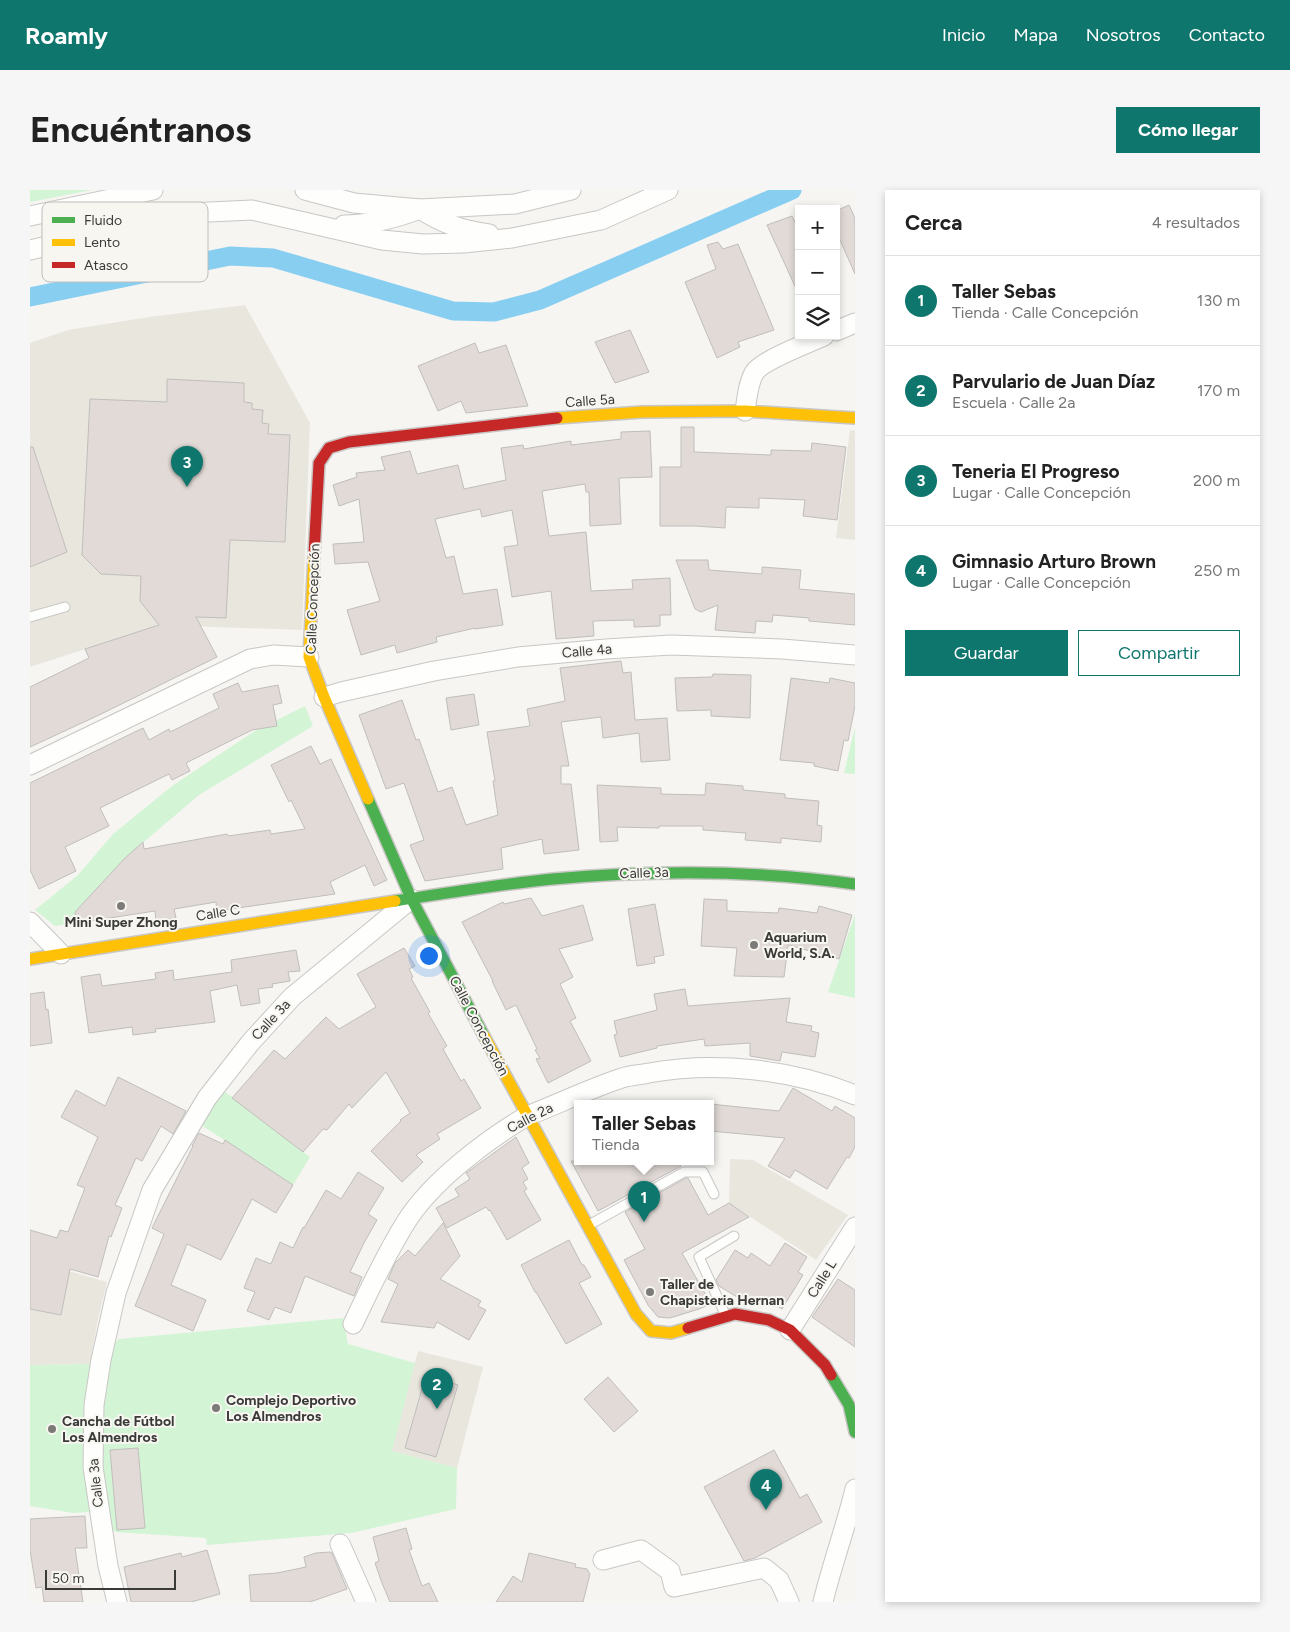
<!DOCTYPE html>
<html lang="es">
<meta charset="utf-8">
<style>
body{margin:0;font-family:Figtree,sans-serif;background:#f6f6f6;color:#222}
.controls{position:absolute;right:15px;top:15px;display:grid;overflow:hidden;border-radius:0px;box-shadow:0 2px 8px #0003}
.controls button{width:45px;height:45px;display:grid;place-items:center;padding:0;border:0;border-bottom:1px solid #e0e0e0;background:#fff;color:#222;font:25px sans-serif}
.scale{position:absolute;left:15px;bottom:12px;width:131px;box-sizing:border-box;padding-left:5px;border:2px solid #3a3a38;border-top:0;font-size:14px;line-height:18px;white-space:nowrap;color:#3a3a38;-webkit-text-stroke:4px #f7f6f1;paint-order:stroke}
.you{position:absolute;left:398px;top:765px;width:18px;height:18px;margin:-12px;border:4px solid #fff;border-radius:50%;background:#1a73e8;box-shadow:0 0 0 8px #1a73e833}
.badge{display:grid;place-items:center;width:32px;height:32px;border-radius:50%;background:#0f766e;color:#fff;font-size:16px;font-weight:700}
.pin{position:absolute;translate:-50% -41px;filter:drop-shadow(0 1px 2px #0008)}
.pin::after{content:'';position:absolute;top:26px;width:18px;height:15px;background:inherit;clip-path:polygon(0 0,100% 0,50% 100%)}
.popup{position:absolute;left:544px;top:910px;width:140px;height:65px;box-sizing:border-box;display:grid;place-content:center;border-radius:0px;background:#fff;filter:drop-shadow(0 1px 4px #0005);font-size:16px;white-space:nowrap;color:#767676}
.popup b{font-size:19px;color:#222}
.popup::after{content:'';position:absolute;left:50%;top:100%;margin-left:-10px;border:10px solid transparent;border-top-color:#fff}
.list{margin:0;padding:0;list-style:none}
h2{display:flex;justify-content:space-between;align-items:center;height:65px;margin:0;padding:0 20px;font-size:21px}
h2 small{font-size:16px;font-weight:400;color:#767676}
.list li{display:grid;grid-template-columns:32px 1fr auto;gap:15px;align-items:center;box-sizing:border-box;height:90px;padding:0 20px;border-top:1px solid #e0e0e0}
.list b{display:block;font-size:19px;white-space:nowrap}
.list p{margin:0;font-size:16px;white-space:nowrap;color:#767676}
.list em{font-size:16px;font-style:normal;color:#767676}
.actions{display:flex;gap:10px;padding:15px 20px}
.actions a{flex:1;padding:11px 0;border:1px solid #0f766e;border-radius:0px;text-align:center;font-size:18px;color:#0f766e}
.actions .main{background:#0f766e;color:#fff}
.icon{flex:none;width:28px;height:28px;fill:none;stroke:currentColor;stroke-width:2;stroke-linecap:round;stroke-linejoin:round}
.map{position:relative;flex:none;width:825px;height:1412px;overflow:hidden;border-radius:0px}
header{display:flex;align-items:center;gap:30px;box-sizing:border-box;height:70px;padding:0 25px;background:#0f766e;color:#fff}
header strong{font-size:24px}
nav{display:flex;gap:28px;margin-inline-start:auto;font-size:18px}
.intro{display:flex;align-items:center;justify-content:space-between;box-sizing:border-box;height:120px;padding:0 30px}
h1{margin:0;font-size:35px}
.button{padding:12px 22px;border-radius:0px;background:#0f766e;color:#fff;font-size:18px;font-weight:700}
main{display:flex;gap:30px;padding:0 30px}
aside{flex:1;background:#fff;border-radius:0px;box-shadow:0 2px 8px #0003}
.map>svg:first-child{display:block}
.built{fill:#e9e6de}
.green{fill:#d3f5d6}
.lines{fill:none;stroke-linecap:round;stroke-linejoin:round}
.canal{stroke:#87cef1;stroke-width:19}
.building{fill:#e1dad6;stroke:#c0bebc}
.lane-casing{stroke:#c8c7c5;stroke-width:11}
.street-casing{stroke:#c8c7c5;stroke-width:21}
.fast-casing{stroke:#c8c7c5;stroke-width:14}
.slow-casing{stroke:#c8c7c5;stroke-width:14}
.jam-casing{stroke:#c8c7c5;stroke-width:14}
.lane{stroke:#fefefd;stroke-width:9}
.street{stroke:#fefefd;stroke-width:19}
.fast{stroke:#4caf50;stroke-width:11}
.slow{stroke:#ffc107;stroke-width:11}
.jam{stroke:#c62828;stroke-width:11}
.poi-dot{fill:#7c7b79;stroke:#f7f6f1;stroke-width:2}
.labels{text-anchor:middle;dominant-baseline:central;stroke-width:4;stroke-linejoin:round;paint-order:stroke}
.street-label{font-size:14px;fill:#3a3a38;stroke:#f7f6f1}
.poi-label{font-size:14px;font-weight:bold;fill:#3a3a38;stroke:#f7f6f1;text-anchor:start}
.key{fill:#f7f6f1;stroke:#bebeba;stroke-width:1}
.key-label{font-size:14px;fill:#3a3a38}
</style>
<header>
<strong>Roamly</strong>
<nav><a>Inicio</a><a>Mapa</a><a>Nosotros</a><a>Contacto</a></nav>
</header>
<div class="intro"><h1>Encuéntranos</h1><a class="button">Cómo llegar</a></div>
<main>
<div class="map">
<svg width="825" height="1412" viewBox="0 0 825 1412">
<rect width="100%" height="100%" fill="#f6f5f2"/>
<g class="built">
<path d="M215 115 280 233 272 440 129 435 0 477V252H1L0 247V153L38 140 119 127Z"/>
<path d="M820 240 825 241V350L806 348Z"/>
<path d="M700 969 723 970 818 1025 786 1070 699 1013Z"/>
<path d="M0 1070 77 1092 68 1129 60 1174 0 1175Z"/>
<path d="M388 1161 453 1177 427 1278 361 1261Z"/>
</g>
<g class="green">
<path d="M0 0H62L0 12Z"/>
<path d="M275 516 283 536 169 605 95 668 45 722 47 733 25 736 5 720 48 685 83 644 142 596 223 542Z"/>
<path d="M825 537V584L814 583Z"/>
<path d="M825 724V808L798 802Z"/>
<path d="M194 901 280 967 263 995 171 935 181 918Z"/>
<path d="M313 1128 318 1154 385 1173 362 1261 427 1278 426 1319 321 1343 177 1355 176 1348 85 1342 60 1322 43 1323 0 1316V1175L60 1174 89 1149Z"/>
</g>
<g class="lines">
<path class="canal" d="M0 107 200 66 243 68 423 121 464 122 510 110 762 0"/>
</g>
<g class="building">
<path d="M819 15 825 28V84L806 41V21Z"/>
<path d="M762 26 769 41V105L737 35Z"/>
<path d="M688 52 693 59 708 54 744 140 708 152 710 157 687 168 655 92 686 79 677 55Z"/>
<path d="M600 140 619 182 585 193 565 152Z"/>
<path d="M445 153 449 163 476 155 498 216 436 223 431 211 408 221 388 176Z"/>
<path d="M137 189 214 193V212L222 213V219L233 220 232 233 239 234 238 244 260 245 255 352 200 350 196 428 166 427 187 467 67 526 0 557V497L59 468 55 459 129 435 110 411 111 386 71 384 52 365 60 209 137 212Z"/>
<path d="M651 237H664V262L741 265V260L781 261 782 253 816 257 807 330 773 326 775 310 729 308V318L696 317 695 338 665 336H630V277H651Z"/>
<path d="M620 241 622 287 589 288 591 334 560 336 559 302H556L555 294 512 301 519 346 556 342 561 401 603 399 602 390 640 388 641 425H630V436L604 437V430L563 431 564 446 526 449 521 401 482 407 474 357 488 355 482 320 452 327 450 319 405 329 416 368 424 366 433 404 467 399 473 435 445 439V438L406 447 407 452 367 463 365 455 331 465 317 420 350 411 338 372 305 374 303 354 334 352 329 309 309 316 303 295 327 287 326 283 355 280 351 267 380 261 387 284 428 275 434 299 476 290 471 258 493 255 494 259 541 251V255L591 249V242Z"/>
<path d="M0 257H3L37 362 0 377Z"/>
<path d="M646 370H678L679 380 732 384V377L771 380 769 399 825 404V435L779 431V428L743 425 742 432 726 431 725 443 685 440 688 415 671 422 665 419Z"/>
<path d="M591 471 593 483 601 482 605 530 637 528 640 570 611 572 609 543 573 548 571 527 531 532 539 576H531V594H541L549 660 514 664 512 649 471 658 473 679 395 691 380 655 394 650 374 593 356 599 329 525 372 510 386 550 389 549 408 602 422 597 436 635 468 625 463 591H465L457 542 500 536 497 519 535 511 530 478Z"/>
<path d="M683 484 721 485 720 528 681 526V520L647 521 645 488 682 487Z"/>
<path d="M761 488 799 493 800 488 825 493V516L818 551 814 550 808 581 784 576V573L750 570Z"/>
<path d="M208 493 212 502 248 495 252 513 243 515 247 536 222 540 156 573 160 581 142 590 139 584 70 618 79 636 35 657 46 681 9 699 0 680V593L113 538 119 550 139 539 140 542 189 518 183 504Z"/>
<path d="M444 504 449 535 421 540 416 508Z"/>
<path d="M281 556 290 574 301 569 357 690 344 696 335 675 300 692 305 704 187 721 186 712 144 719 146 728 126 731 125 721 47 733 45 722 95 668 113 652 114 659 197 644 198 646 240 640 241 644 275 639 261 610 259 612 241 575Z"/>
<path d="M676 593 713 596V600L755 604V608L789 611 787 635 792 636 791 652 751 648V653L715 650 716 643 673 640V636H629V638L587 637 588 651 570 652 567 595 631 598V604L675 605Z"/>
<path d="M501 708 512 726 553 715 563 750 529 759 543 787 530 794 546 828 540 831 561 871 518 893 506 869 510 868 505 860 507 859 486 815 476 820 462 791H463L432 732 473 712 474 714Z"/>
<path d="M674 709 697 710V721L748 723 749 718 787 723 789 716 822 725 809 769 758 755 754 787 704 786 707 758 671 756Z"/>
<path d="M625 714 634 765 624 767 625 773 607 776 598 719Z"/>
<path d="M374 758 385 776 379 779 383 787 381 788 400 822 398 823 417 856 413 859 431 891 434 889 451 918 407 944 410 949 386 965 393 972 372 992 341 961 371 931 370 930 380 923 356 882 322 918 319 914 297 940 293 939 273 962 202 908 244 860 255 869 296 827 309 839 346 817 327 784Z"/>
<path d="M266 760 270 781 258 782 260 791 242 794 243 797 228 799 230 813 211 816 207 795 180 801 185 832 125 839 126 842 103 845 102 837 59 843 51 787 70 784 72 796 126 789 125 783 143 780 144 790 202 782 201 770Z"/>
<path d="M655 799 658 816 760 808 756 832 782 836 781 841 789 843 785 867 752 862 750 871 720 866V853L675 856 674 849 627 856V858L590 867 584 845 587 844 584 831 627 820 624 804Z"/>
<path d="M14 802 16 820 18 819 22 853 0 856V804Z"/>
<path d="M88 887 156 921 143 944 131 936 112 971 106 968 85 1015 92 1018 81 1047 79 1046 68 1087 40 1079 31 1125 0 1119V1040L27 1048 30 1040 38 1042 55 998 47 995 68 947 31 927 46 900 75 916Z"/>
<path d="M763 898 802 921 805 916 825 928V957L819 968 817 967 797 999 765 980 760 988 738 976 755 948 680 941V914L749 921Z"/>
<path d="M169 943 193 954 195 950 263 995 246 1023 222 1009 191 1070 157 1054 141 1095 176 1110 163 1141 105 1116 134 1044 122 1038 163 956H162Z"/>
<path d="M486 947 499 973 492 978 498 989 493 992 497 999 494 1001 511 1030 477 1050 460 1020 459 1021 456 1017 417 1038 406 1018 429 1006 425 999 440 989 436 983Z"/>
<path d="M541 971H648L651 976 568 1021Z"/>
<path d="M328 982 354 998 338 1024 347 1030 334 1053 320 1082 332 1087 324 1106 275 1086 261 1123 245 1117 239 1130 217 1121 225 1102 214 1098 226 1068 241 1074 250 1052 263 1058 273 1037 274 1038 296 1000 311 1009Z"/>
<path d="M656 988H658L678 1025 699 1013 719 1027 652 1063 681 1114 669 1119 640 1128 628 1127 618 1115 594 1070 615 1059 595 1022Z"/>
<path d="M413 1033 430 1066 410 1089 451 1111 448 1116 456 1120 439 1150 407 1132 404 1138 351 1132 368 1094 358 1089 365 1073 378 1060 385 1066Z"/>
<path d="M539 1050 552 1075H554L561 1087 549 1093 572 1134 536 1154 506 1102H505L491 1075Z"/>
<path d="M755 1053 777 1067 768 1082 773 1085 752 1119 736 1109 733 1114 707 1107 689 1096 686 1090 705 1060 718 1068 721 1063 740 1076Z"/>
<path d="M808 1089 825 1100V1157L782 1127Z"/>
<path d="M396 1185 428 1195 406 1267 375 1258Z"/>
<path d="M578 1187 608 1221 584 1242 554 1209Z"/>
<path d="M108 1258 115 1338 87 1340 80 1260Z"/>
<path d="M744 1260 770 1308 777 1304 792 1332 725 1368 714 1371 674 1297Z"/>
<path d="M55 1326 57 1358H45L53 1412H14L12 1397 6 1398 0 1360V1329Z"/>
<path d="M376 1338 382 1359 379 1360 392 1396 399 1393 408 1412H360L352 1393 345 1373 349 1371 343 1347Z"/>
<path d="M177 1360 190 1404 161 1412H101L94 1377 151 1363 152 1367Z"/>
<path d="M300 1362 302 1363 317 1399 280 1412H221L219 1385 247 1383 276 1377 274 1367 286 1363Z"/>
<path d="M499 1363 546 1374 545 1377 557 1379 560 1384 553 1412H466L483 1386 492 1392Z"/>
</g>
<g class="lines">
<defs>
<g id="lane">
<path d="M0 427 35 417"/>
<path d="M559 1035 654 982H673L684 1004"/>
<path d="M695 1124 669 1067 704 1046"/>
</g>
<g id="street">
<path d="M275 0 324 13 390 19 485 14 541 0"/>
<path d="M0 26 123 0"/>
<path d="M314 35C341 35 366 28 390 19 413 34 432 40 459 44"/>
<path d="M0 60 158 23 222 20 352 50 393 54 434 53 482 48 571 30 638 0"/>
<path d="M806 141 825 133"/>
<path d="M715 221C717 208 718 194 724 183 732 170 779 153 794 146"/>
<path d="M294 507 311 502 404 481 488 467 576 459 641 455 752 459 825 465"/>
<path d="M0 575 220 469 243 465 279 467"/>
<path d="M0 732 31 764"/>
<path d="M323 1134C339 1100 356 1064 376 1032 401 992 456 950 497 926 528 914 561 898 592 888 601 885 610 885 619 883 685 871 762 879 825 905"/>
<path d="M760 1140 825 1037"/>
<path d="M310 1354 336 1412"/>
<path d="M573 1370 611 1360 640 1381 644 1397 734 1378 749 1390 759 1412"/>
<path d="M87 1412 78 1376 63 1277 64 1215 71 1170 86 1103 122 1000 177 908 220 853 262 807 381 709"/>
<path d="M793 1412C802 1374 816 1337 825 1299"/>
</g>
<g id="fast">
<path d="M338 609 381 708 454 846"/>
<path d="M365 711C418 703 470 694 523 689 624 680 725 680 825 694"/>
<path d="M801 1185 819 1215 825 1242"/>
</g>
<g id="slow">
<path d="M527 228 612 222 715 221 825 228"/>
<path d="M284 365 279 467 294 507 338 609"/>
<path d="M0 769 365 711"/>
<path d="M454 846 606 1124 621 1141 641 1143 658 1138"/>
</g>
<g id="jam">
<path d="M284 365 289 273 299 258 319 252 527 228"/>
<path d="M658 1138 705 1124 739 1130 760 1140 795 1175 801 1185"/>
</g>
</defs>
<use href="#lane" class="lane-casing"/>
<use href="#street" class="street-casing"/>
<use href="#fast" class="fast-casing"/>
<use href="#slow" class="slow-casing"/>
<use href="#jam" class="jam-casing"/>
<use href="#lane" class="lane"/>
<use href="#street" class="street"/>
<use href="#fast" class="fast"/>
<use href="#slow" class="slow"/>
<use href="#jam" class="jam"/>
</g>
<g class="poi-dot">
<circle cx="91" cy="716" r="5"/>
<circle cx="724" cy="755" r="5"/>
<circle cx="620" cy="1102" r="5"/>
<circle cx="186" cy="1218" r="5"/>
<circle cx="22" cy="1239" r="5"/>
</g>
<g class="labels">
<g class="street-label">
<text transform="translate(560 211) rotate(-4)">Calle 5a</text>
<text transform="translate(283 409) rotate(-88)">Calle Concepción</text>
<text transform="translate(557 461) rotate(-5)">Calle 4a</text>
<text transform="translate(614 683) rotate(-2)">Calle 3a</text>
<text transform="translate(188 723) rotate(-9)">Calle C</text>
<text transform="translate(241 830) rotate(-47)">Calle 3a</text>
<text transform="translate(449 836) rotate(62)">Calle Concepción</text>
<text transform="translate(500 928) rotate(-27)">Calle 2a</text>
<text transform="translate(792 1089) rotate(-58)">Calle L</text>
<text transform="translate(66 1293) rotate(-96)">Calle 3a</text>
</g>
<g class="poi-label">
<text x="91" y="732" text-anchor="middle">Mini Super Zhong</text>
<text x="734" y="747">Aquarium<tspan x="734" dy="16">World, S.A.</tspan></text>
<text x="630" y="1094">Taller de<tspan x="630" dy="16">Chapisteria Hernan</tspan></text>
<text x="196" y="1210">Complejo Deportivo<tspan x="196" dy="16">Los Almendros</tspan></text>
<text x="32" y="1231">Cancha de Fútbol<tspan x="32" dy="16">Los Almendros</tspan></text>
</g>
</g>
<rect x="12" y="12" width="166" height="80" rx="8" class="key"/>
<rect x="22" y="27" width="23" height="6" fill="#4caf50"/>
<rect x="22" y="49" width="23" height="7" fill="#ffc107"/>
<rect x="22" y="72" width="23" height="6" fill="#c62828"/>
<g class="key-label">
<text x="54" y="35">Fluido</text>
<text x="54" y="57">Lento</text>
<text x="54" y="80">Atasco</text>
</g>
</svg>
<div class="controls">
<button>+</button>
<button>−</button>
<button><svg class="icon" aria-label="layers" viewBox="0 0 24 24"><path d="M12 4l9 5-9 5-9-5zM3 14l9 5 9-5"/></svg></button>
</div>
<div class="scale">50 m</div>
<div class="you"></div>
<div class="pin badge" style="left:614px;top:1032px">1</div>
<div class="popup"><b>Taller Sebas</b>Tienda</div>
<div class="pin badge" style="left:407px;top:1219px">2</div>
<div class="pin badge" style="left:157px;top:297px">3</div>
<div class="pin badge" style="left:736px;top:1320px">4</div>
</div>
<aside>
<h2>Cerca<small>4 resultados</small></h2>
<ul class="list">
<li><span class="badge">1</span><div><b>Taller Sebas</b><p>Tienda · Calle Concepción</p></div><em>130 m</em></li>
<li><span class="badge">2</span><div><b>Parvulario de Juan Díaz</b><p>Escuela · Calle 2a</p></div><em>170 m</em></li>
<li><span class="badge">3</span><div><b>Teneria El Progreso</b><p>Lugar · Calle Concepción</p></div><em>200 m</em></li>
<li><span class="badge">4</span><div><b>Gimnasio Arturo Brown</b><p>Lugar · Calle Concepción</p></div><em>250 m</em></li>
</ul>
<div class="actions"><a class="main">Guardar</a><a>Compartir</a></div>
</aside>
</main>
